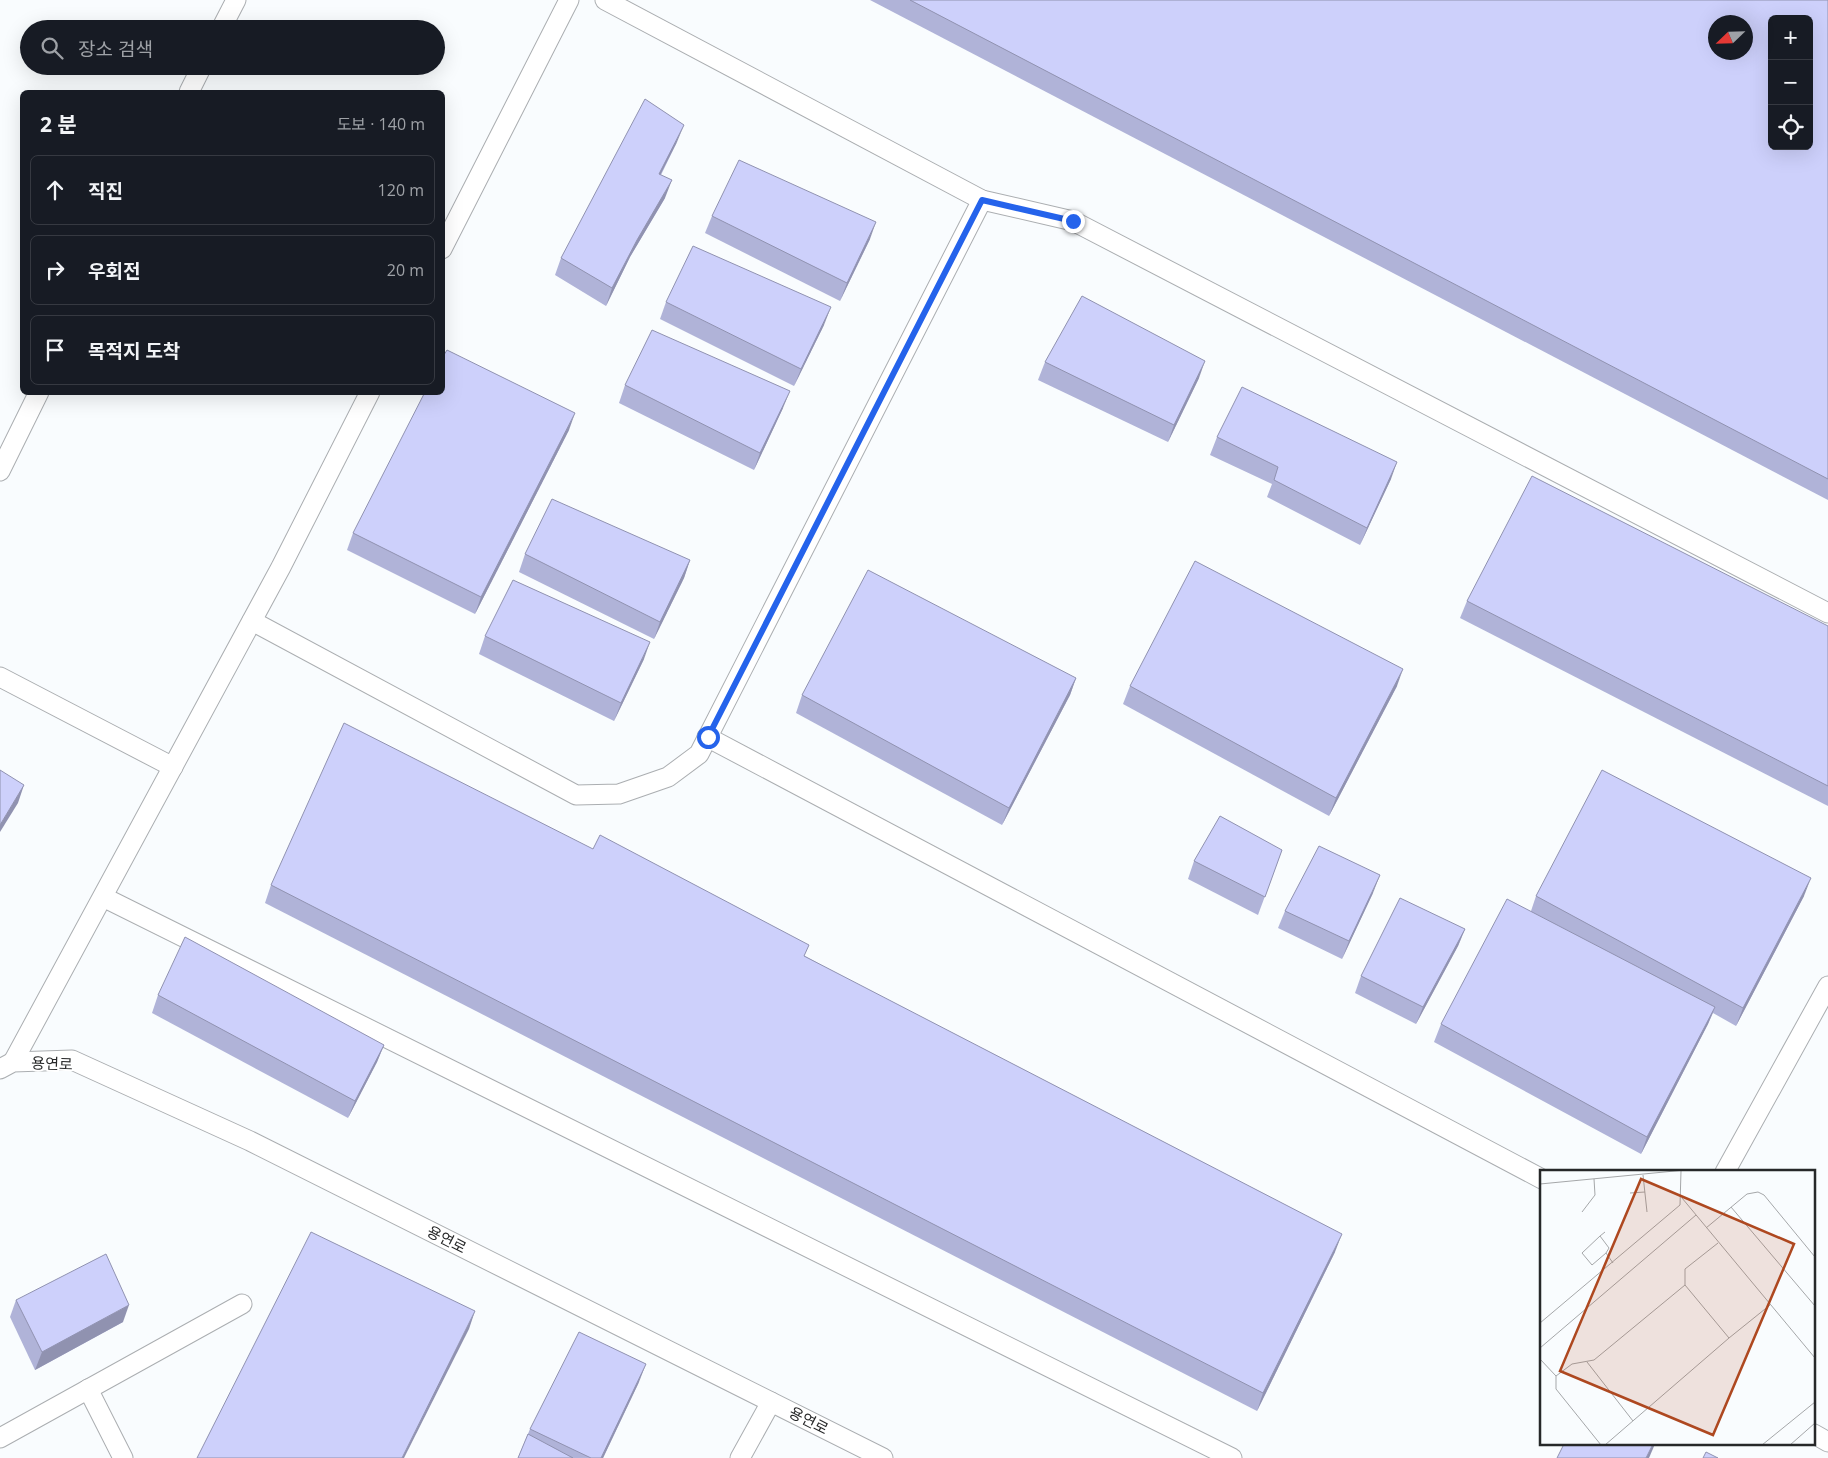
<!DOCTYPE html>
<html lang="ko">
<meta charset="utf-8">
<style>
body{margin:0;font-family:"Open Sans","Noto Sans KR",sans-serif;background:#242831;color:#f1f3f6}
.controls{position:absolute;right:15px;top:15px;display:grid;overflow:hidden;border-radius:8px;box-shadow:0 5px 20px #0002}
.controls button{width:45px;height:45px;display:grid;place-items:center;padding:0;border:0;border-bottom:1px solid #363941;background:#171b24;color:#f1f3f6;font:25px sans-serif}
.compass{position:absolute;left:1708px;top:15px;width:45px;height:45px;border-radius:50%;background:#171b24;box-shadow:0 5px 20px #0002;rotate:247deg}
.stop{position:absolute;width:15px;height:15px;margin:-11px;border:4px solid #2563eb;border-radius:50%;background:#fff}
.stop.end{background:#2563eb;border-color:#fff;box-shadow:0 1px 5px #0008}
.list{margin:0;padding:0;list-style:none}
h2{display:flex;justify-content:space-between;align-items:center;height:65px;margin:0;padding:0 20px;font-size:21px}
h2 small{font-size:16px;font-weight:400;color:#9ea1a6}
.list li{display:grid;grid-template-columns:32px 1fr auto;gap:15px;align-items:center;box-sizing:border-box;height:70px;margin:0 10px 10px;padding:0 10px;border:1px solid #363941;border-radius:8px}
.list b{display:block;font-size:19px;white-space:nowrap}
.list em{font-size:16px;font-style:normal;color:#9ea1a6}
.icon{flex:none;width:28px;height:28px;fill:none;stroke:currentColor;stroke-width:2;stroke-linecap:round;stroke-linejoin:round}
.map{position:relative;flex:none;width:1828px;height:1458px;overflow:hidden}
.search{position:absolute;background:#171b24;box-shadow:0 5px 20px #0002;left:20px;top:20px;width:425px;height:55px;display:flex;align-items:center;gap:12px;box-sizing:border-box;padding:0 18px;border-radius:28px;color:#9ea1a6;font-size:19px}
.panel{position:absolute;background:#171b24;box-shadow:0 5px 20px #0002;left:20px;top:90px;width:425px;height:305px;border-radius:8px}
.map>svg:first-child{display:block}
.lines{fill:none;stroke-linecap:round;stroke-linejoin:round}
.service-casing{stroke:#abaeb1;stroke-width:21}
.service{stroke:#fff;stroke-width:19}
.wall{fill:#b0b3d8}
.shaded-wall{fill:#9092b0}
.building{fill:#cdd0fb;stroke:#9092b0;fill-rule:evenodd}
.route{stroke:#2563eb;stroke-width:6}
.labels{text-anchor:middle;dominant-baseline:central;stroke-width:4;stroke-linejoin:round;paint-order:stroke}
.street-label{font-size:15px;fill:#272829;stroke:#fff}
.inset-road{fill:none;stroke:#a5a7a9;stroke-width:1}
.view{fill:#ae4820;fill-opacity:0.15;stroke:#ae4820;stroke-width:2.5}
.inset-edge{fill:none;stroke:#272829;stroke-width:2.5}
</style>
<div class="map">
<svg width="1828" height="1458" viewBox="0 0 1828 1458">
<rect width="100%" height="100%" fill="#f9fcfe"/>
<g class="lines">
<defs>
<g id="service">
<path d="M221 29 236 0"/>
<path d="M189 92 202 66"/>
<path d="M982 200 1073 221 1828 613"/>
<path d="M442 249 569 0"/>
<path d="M0 471 39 392"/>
<path d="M252 621 576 795 619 794 668 777 699 754 982 200 605 0"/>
<path d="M0 677 173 767"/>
<path d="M707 737 1542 1179"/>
<path d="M103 897 1232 1458"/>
<path d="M13 1062 281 567 370 392"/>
<path d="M0 1069 13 1062 72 1060 250 1141 883 1458"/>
<path d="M1725 1172 1828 986"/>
<path d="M88 1389 123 1458"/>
<path d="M1814 1434 1828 1442"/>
<path d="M0 1438 242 1304"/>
<path d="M740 1458 771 1402"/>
</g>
</defs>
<use href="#service" class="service-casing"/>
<use href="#service" class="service"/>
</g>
<g class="wall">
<path d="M870 0H1828V500Z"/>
<path d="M677 142 661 175 665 198 630 257 606 306 555 275 561 258Z"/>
<path d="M712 216 870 239 840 301 705 233Z"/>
<path d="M666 302 824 325 794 386 660 319Z"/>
<path d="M1045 362 1199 378 1168 442 1038 380Z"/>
<path d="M625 385 783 408 754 470 619 403Z"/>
<path d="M569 430 475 614 347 550 353 533Z"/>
<path d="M1217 437 1391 479 1360 545 1267 497 1272 484 1210 455Z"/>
<path d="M525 554 690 560 684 578 654 639 519 572Z"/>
<path d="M1467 601 1828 626V806L1460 618Z"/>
<path d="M485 636 644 659 614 721 479 654Z"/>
<path d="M1076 678 1070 695 1002 825 796 713 802 695Z"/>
<path d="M1130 686H1397L1329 816 1123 704Z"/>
<path d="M1282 850 1258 915 1188 879 1194 861Z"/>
<path d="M271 885 805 956 1335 1252 1257 1411 265 903Z"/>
<path d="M1373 893 1342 959 1278 928 1285 911Z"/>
<path d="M1536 896H1804L1736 1026 1713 1013 1708 1024 1641 1154 1434 1042 1441 1024 1531 911Z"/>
<path d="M1465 929 1458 946 1416 1024 1355 993 1361 976Z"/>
<path d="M158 995 384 1045 377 1062 348 1118 152 1013Z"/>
<path d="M16 1300 123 1322 35 1370 10 1317Z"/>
<path d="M639 1382 603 1458H518L530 1429Z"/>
</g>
<g class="shaded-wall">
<path d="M684 125 677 142 652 191 659 174Z"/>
<path d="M672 180 665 198 630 257 606 306 612 288 637 240Z"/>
<path d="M876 222 870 239 840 301 847 283Z"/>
<path d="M831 307 824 325 794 386 801 369Z"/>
<path d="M1205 361 1199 378 1168 442 1174 425Z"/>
<path d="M790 391 783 408 754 470 760 453Z"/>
<path d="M575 413 569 430 475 614 481 597Z"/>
<path d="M1397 462 1391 479 1360 545 1367 528Z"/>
<path d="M690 560 684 578 654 639 660 622Z"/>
<path d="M650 642 644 659 614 721 621 703Z"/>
<path d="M1403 669 1397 686 1329 816 1336 798Z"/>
<path d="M1076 678 1070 695 1002 825 1009 808Z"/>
<path d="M24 785 18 803 0 832V825Z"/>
<path d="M1380 875 1373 893 1342 959 1349 941Z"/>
<path d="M1811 878 1804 896 1736 1026 1743 1008Z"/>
<path d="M1465 929 1458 946 1416 1024 1423 1007Z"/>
<path d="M1715 1007 1708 1024 1641 1154 1647 1137Z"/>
<path d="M384 1045 377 1062 348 1118 355 1101Z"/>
<path d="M1342 1234 1335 1252 1257 1411 1263 1393Z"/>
<path d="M129 1305 123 1322 35 1370 42 1352Z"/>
<path d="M475 1311 469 1329 404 1458H402Z"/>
<path d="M646 1364 639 1382 603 1458H601Z"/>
<path d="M1653 1444H1655L1649 1458H1646Z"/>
</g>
<g class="building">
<path d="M910 0H1828V479ZM1772 19H1809V146H1772ZM1716 22H1746V52H1716Z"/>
<path d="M645 99 684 125 659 174 672 180 637 240 612 288 561 258Z"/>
<path d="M739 160 876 222 847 283 712 216Z"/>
<path d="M693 246 831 307 801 369 666 302Z"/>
<path d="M1082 296 1205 361 1174 425 1045 362Z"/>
<path d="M652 330 790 391 760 453 625 385Z"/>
<path d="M447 350 575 413 481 597 353 533 425 392H442V358Z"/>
<path d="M1242 387 1397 462 1367 528 1274 480 1278 467 1217 437Z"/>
<path d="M1532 476 1828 626V786L1467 601Z"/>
<path d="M552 499 690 560 660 622 525 554Z"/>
<path d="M1195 561 1403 669 1336 798 1130 686Z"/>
<path d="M868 570 1076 678 1009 808 802 695Z"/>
<path d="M513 580 650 642 621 703 485 636Z"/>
<path d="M344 723 593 849 600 835 809 945 804 956 1342 1234 1263 1393 271 885Z"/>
<path d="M0 770 24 785 0 825Z"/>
<path d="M1602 770 1811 878 1743 1008 1536 896Z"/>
<path d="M1220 816 1282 850 1265 897 1194 861Z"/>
<path d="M1319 846 1380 875 1349 941 1285 911Z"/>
<path d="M1400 898 1465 929 1423 1007 1361 976Z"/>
<path d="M1507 899 1715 1007 1647 1137 1441 1024Z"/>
<path d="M185 937 384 1045 355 1101 158 995Z"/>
<path d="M311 1232 475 1311 402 1458H197Z"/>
<path d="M106 1254 129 1305 42 1352 16 1300Z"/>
<path d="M579 1332 646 1364 601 1458H591L530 1429Z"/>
<path d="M528 1434 573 1458H518Z"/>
<path d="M1564 1444H1653L1646 1458H1557Z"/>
<path d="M1706 1452 1718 1458H1703Z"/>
</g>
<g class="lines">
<path class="route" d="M708 737 982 200 1073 221"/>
</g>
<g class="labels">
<g class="street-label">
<text transform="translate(52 1063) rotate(2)">용연로</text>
<text transform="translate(447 1239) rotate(27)">용연로</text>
<text transform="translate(809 1420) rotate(27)">용연로</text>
</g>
</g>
<g transform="translate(1540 1170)">
<rect width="275" height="275" fill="#f9fcfe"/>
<path class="inset-road" d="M103 5 107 42M0 14 145 0M90 23 105 22M142 28 275 188M191 37 275 136M42 42 55 25 54 9M166 58 207 24 218 22 224 25 275 87M65 62 60 66 69 78 66 83 73 93M60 66 42 83 52 95 66 83M178 73 145 99V115L189 168 230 135M0 153 140 35 141 1M0 178 156 45M0 189 16 206M47 192 93 251M61 275 16 219V206L32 194 54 190 145 115M65 275 189 168M222 275 275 232M250 275 275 253"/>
<path class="view" d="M101 9 254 74 173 265 20 201Z"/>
<rect width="275" height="275" class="inset-edge"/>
</g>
</svg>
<div class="controls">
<button>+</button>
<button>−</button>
<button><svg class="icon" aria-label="locate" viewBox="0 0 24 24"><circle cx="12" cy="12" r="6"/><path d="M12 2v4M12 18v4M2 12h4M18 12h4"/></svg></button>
</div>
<svg class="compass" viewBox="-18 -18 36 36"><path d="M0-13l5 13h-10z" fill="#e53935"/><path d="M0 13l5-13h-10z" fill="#9ea1a6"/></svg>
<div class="stop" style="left:708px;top:737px"></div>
<div class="stop end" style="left:1073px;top:221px"></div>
<div class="search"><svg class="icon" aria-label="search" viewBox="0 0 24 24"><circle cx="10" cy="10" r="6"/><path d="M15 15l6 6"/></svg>장소 검색</div>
<section class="panel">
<h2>2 분<small>도보 · 140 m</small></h2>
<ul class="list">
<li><svg class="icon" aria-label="ahead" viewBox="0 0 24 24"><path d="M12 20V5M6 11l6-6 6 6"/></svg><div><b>직진</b></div><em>120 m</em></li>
<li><svg class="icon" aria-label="right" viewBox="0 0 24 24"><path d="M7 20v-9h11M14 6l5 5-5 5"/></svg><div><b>우회전</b></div><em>20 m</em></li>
<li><svg class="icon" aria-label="arrive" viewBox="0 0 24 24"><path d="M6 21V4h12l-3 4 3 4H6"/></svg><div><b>목적지 도착</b></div></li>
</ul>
</section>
</div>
